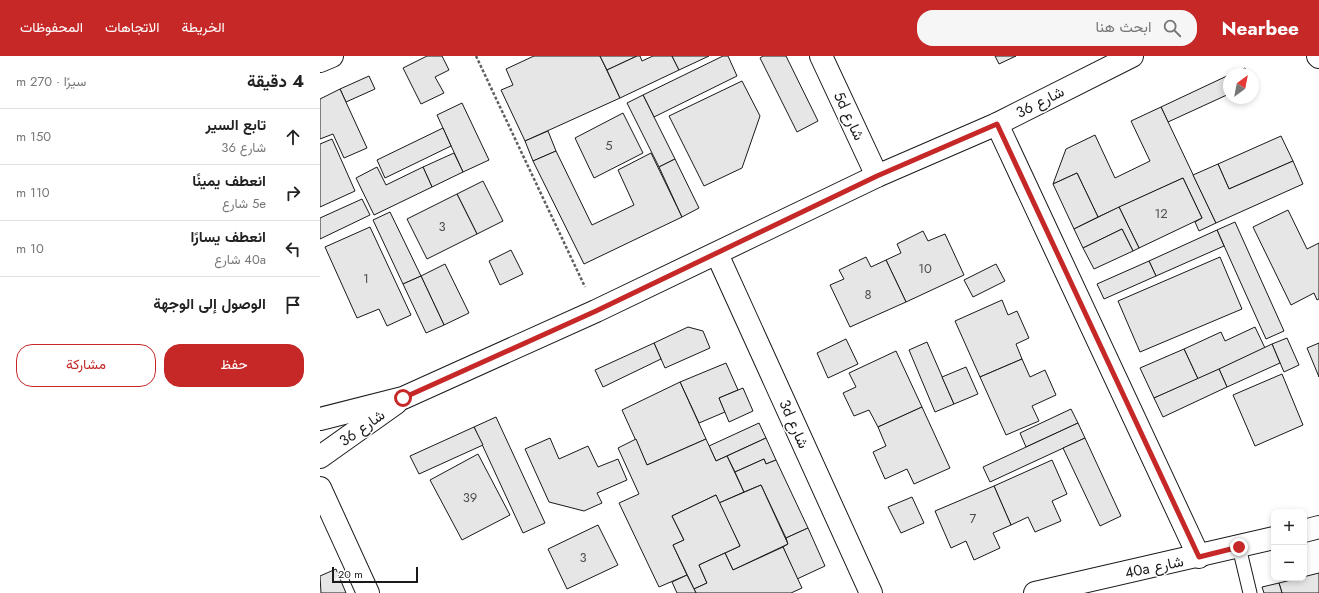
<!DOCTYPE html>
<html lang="ar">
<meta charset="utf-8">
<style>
body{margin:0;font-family:Jost,Vazirmatn,sans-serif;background:#f6f6f6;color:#222;direction:rtl}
.controls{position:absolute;right:12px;bottom:12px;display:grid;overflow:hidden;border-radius:8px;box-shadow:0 2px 6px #0003}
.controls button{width:36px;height:36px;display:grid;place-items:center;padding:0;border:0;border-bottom:1px solid #e0e0e0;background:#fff;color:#222;font:20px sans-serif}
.compass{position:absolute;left:903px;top:12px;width:36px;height:36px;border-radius:50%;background:#fff;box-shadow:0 2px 6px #0003;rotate:32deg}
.scale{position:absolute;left:12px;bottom:10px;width:86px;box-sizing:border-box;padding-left:4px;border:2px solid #1a1a1a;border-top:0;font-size:11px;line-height:14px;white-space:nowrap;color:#1a1a1a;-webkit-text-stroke:3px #fff;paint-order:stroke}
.stop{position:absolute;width:12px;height:12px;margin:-9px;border:3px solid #c62828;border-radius:50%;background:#fff}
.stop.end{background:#c62828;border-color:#fff;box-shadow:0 1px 4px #0008}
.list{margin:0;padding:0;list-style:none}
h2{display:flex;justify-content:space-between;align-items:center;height:52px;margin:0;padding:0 16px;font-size:17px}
h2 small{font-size:13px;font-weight:400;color:#767676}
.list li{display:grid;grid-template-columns:26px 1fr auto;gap:12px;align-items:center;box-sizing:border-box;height:56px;padding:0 16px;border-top:1px solid #e0e0e0}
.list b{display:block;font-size:15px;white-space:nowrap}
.list p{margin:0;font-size:13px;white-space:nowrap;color:#767676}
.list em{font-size:13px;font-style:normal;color:#767676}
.actions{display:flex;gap:8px;padding:12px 16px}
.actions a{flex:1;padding:9px 0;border:1px solid #c62828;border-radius:16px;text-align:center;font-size:14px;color:#c62828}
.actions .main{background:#c62828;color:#fff}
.icon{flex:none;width:22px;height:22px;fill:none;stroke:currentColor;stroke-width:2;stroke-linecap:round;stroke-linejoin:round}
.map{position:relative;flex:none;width:999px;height:537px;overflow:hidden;direction:ltr}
header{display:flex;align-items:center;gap:24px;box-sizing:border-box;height:56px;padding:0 20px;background:#c62828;color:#fff}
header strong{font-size:19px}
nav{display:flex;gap:22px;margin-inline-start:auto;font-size:14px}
.search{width:280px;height:36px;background:#f6f6f6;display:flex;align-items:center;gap:10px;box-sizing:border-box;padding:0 14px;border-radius:16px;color:#767676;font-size:15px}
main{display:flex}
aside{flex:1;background:#fff}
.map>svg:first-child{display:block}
.building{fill:#e6e6e6;stroke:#1a1a1a}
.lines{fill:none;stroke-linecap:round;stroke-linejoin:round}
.lane-casing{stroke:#1a1a1a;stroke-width:15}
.street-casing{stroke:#1a1a1a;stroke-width:24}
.path{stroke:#5f5f5f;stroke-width:2.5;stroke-dasharray:3 2;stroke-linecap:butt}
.lane{stroke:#fff;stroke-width:13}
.street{stroke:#fff;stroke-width:22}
.route{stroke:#c62828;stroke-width:5}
.labels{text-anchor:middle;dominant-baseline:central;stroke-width:3;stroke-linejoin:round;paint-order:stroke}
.number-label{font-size:13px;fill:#4d4d4d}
.street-label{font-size:15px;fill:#1a1a1a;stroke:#fff}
</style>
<header>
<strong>Nearbee</strong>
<div class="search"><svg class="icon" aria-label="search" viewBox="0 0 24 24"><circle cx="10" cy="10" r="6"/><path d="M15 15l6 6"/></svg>ابحث هنا</div>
<nav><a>الخريطة</a><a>الاتجاهات</a><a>المحفوظات</a></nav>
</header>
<main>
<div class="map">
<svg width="999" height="537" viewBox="0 0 999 537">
<rect width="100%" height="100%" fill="#fff"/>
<g class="building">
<path d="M107 0H122L129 14 115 21 124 37 101 48 83 12Z"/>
<path d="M214 0H280L300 42 205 85 181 34 193 29 186 13Z"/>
<path d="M280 0H317L287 14Z"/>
<path d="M317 0H320L322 5 333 0H352L359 14 300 42 287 14Z"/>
<path d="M352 0H389L359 14Z"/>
<path d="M403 0H408L417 20 334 61 323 39Z"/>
<path d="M443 0H466L498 65 477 76 440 2Z"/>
<path d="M675 0H696L679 8Z"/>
<path d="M925 12 928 18H911Z"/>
<path d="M909 19V38L848 66 841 51Z"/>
<path d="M49 20 55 33 26 46 20 33Z"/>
<path d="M422 25 440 60 422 112 384 130 349 60Z"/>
<path d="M20 33 47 92 24 102 13 78 0 83V43Z"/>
<path d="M323 39 355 103 339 111 307 47Z"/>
<path d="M142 47 169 104 143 116 117 59Z"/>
<path d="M841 51 896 167 879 175 875 166 882 162 863 122 778 161 757 117 733 128 746 93 775 79 795 122 830 105 811 65Z"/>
<path d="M303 57 323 97 274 122 255 82Z"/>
<path d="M123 72 131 90 65 122 57 104Z"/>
<path d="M228 75 236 95 213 105 205 85Z"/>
<path d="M961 80 973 105 909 133 898 108Z"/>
<path d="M12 83 35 135 0 151V88Z"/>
<path d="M236 95 272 169 314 149 298 114 331 97 362 161 264 208 213 105Z"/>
<path d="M134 97 143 116 112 131 103 111Z"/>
<path d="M355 103 379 152 362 161 339 111Z"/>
<path d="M973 105 983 128 896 167 873 119 898 108 909 133Z"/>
<path d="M57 111 66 129 103 111 112 131 54 159 36 122Z"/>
<path d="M757 117 778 161 754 173 733 128Z"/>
<path d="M863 122 882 162 819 192 799 151Z"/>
<path d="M163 125 183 165 157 178 137 138Z"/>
<path d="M137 138 157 178 107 203 87 163Z"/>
<path d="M42 143 50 159 0 183V162Z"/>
<path d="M799 151 819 192 813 195 802 173 763 192 754 173Z"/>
<path d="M968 154 987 193 999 187V243L997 244 994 237 971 249 933 171Z"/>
<path d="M70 156 101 220 83 228 53 164Z"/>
<path d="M915 166 964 275 946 283 897 174Z"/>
<path d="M50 171 91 259 67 270 59 253 37 262 5 191Z"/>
<path d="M802 173 813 195 774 213 763 192Z"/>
<path d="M897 174 904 190 836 220 829 205Z"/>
<path d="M603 175 608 185 625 178 644 219 586 246 566 204 581 197 577 188Z"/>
<path d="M191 194 203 218 180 229 169 205Z"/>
<path d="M546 201 551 211 566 204 586 246 530 271 510 229 524 223 519 214Z"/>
<path d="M900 201 922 253 820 296 798 245Z"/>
<path d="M829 205 836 220 784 243 777 228Z"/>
<path d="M125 208 149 257 124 269 101 220Z"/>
<path d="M676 208 685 225 653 241 644 224Z"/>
<path d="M101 220 124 269 106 277 83 228Z"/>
<path d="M682 244 688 259 697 255 709 282 696 288 702 303 660 321 635 265Z"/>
<path d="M368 271 383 275 390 292 345 312 334 287Z"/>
<path d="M935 271 945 292 878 323 864 293 901 276 905 285Z"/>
<path d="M967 282 979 309 964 316 952 288Z"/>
<path d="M526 283 538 308 508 322 497 297Z"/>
<path d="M607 286 634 348 615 356 589 294Z"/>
<path d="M334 287 341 303 283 331 275 314Z"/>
<path d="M999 287V321L987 292Z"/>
<path d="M952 288 960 307 907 331 899 313Z"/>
<path d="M864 293 878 323 834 342 820 312Z"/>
<path d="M576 295 602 351 558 371 549 354 534 360 523 337 536 331 529 317Z"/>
<path d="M702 303 710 321 725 314 736 339 712 350 719 365 686 379 660 321Z"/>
<path d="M406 307 418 334 399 342 405 356 379 367 360 326Z"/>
<path d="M646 311 658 338 634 348 622 321Z"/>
<path d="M899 313 907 331 843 361 834 342Z"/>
<path d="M962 318 983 369 935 390 913 339Z"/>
<path d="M360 326 386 383 327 409 302 354Z"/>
<path d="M423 332 433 355 409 366 399 342Z"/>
<path d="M602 351 630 412 594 428 587 413 565 423 553 396 566 390 558 371Z"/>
<path d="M751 353 758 367 706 391 700 377Z"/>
<path d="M176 361 225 467 203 477 154 371Z"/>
<path d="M439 367 446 382 396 405 389 390Z"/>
<path d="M758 367 765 382 670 426 663 411Z"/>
<path d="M154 371 163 389 99 418 90 400Z"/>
<path d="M230 382 239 403 268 390 278 411 298 403 307 424 277 437 282 447 264 455 229 446 205 393Z"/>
<path d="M446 382 456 404 446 408 444 403 415 416 407 400Z"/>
<path d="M765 382 801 460 780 470 743 392Z"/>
<path d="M316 383 327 409 386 383 396 405 407 400 424 436 399 447 396 439 352 460 364 484 353 489 367 519 339 531 299 447 319 438 298 392Z"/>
<path d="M158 398 190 459 142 484 110 424Z"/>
<path d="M444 403 446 408 456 404 488 472 466 482 441 429 424 436 415 416Z"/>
<path d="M732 404 747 438 732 445 741 465 715 476 708 461 691 469 674 430Z"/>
<path d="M441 429 468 488 413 514 405 497 420 490 399 447Z"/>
<path d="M674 430 691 469 673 477 680 492 654 504 646 485 631 492 615 455Z"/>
<path d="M396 439 420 490 379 509 387 527 374 533 353 489 364 484 352 460Z"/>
<path d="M592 441 604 467 581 477 568 451Z"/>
<path d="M278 469 298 509 247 533 228 493Z"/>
<path d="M488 472 505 510 477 523 463 491 468 488 466 482Z"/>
<path d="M463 491 482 532 471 537H376L374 533 387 527 379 509 405 497 413 514Z"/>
<path d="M16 513 26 537H1L0 520Z"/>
<path d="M999 517V537H962L959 527Z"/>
<path d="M367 519 376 537H357L352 526Z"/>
<path d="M959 527 962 537H944L942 531Z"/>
</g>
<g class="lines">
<defs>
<path id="lane" d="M919 491 930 537"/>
<g id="street">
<path d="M501 0 557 120"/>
<path d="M998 0 999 1"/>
<path d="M0 5 12 0"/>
<path d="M677 68 879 501"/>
<path d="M397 198 551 537"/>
<path d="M0 363 83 342 276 255 557 120 677 68 812 0"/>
<path d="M0 401 76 347"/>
<path d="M0 432 48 537"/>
<path d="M984 475 999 471"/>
<path d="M715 537 954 482"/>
</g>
</defs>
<use href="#lane" class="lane-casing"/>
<use href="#street" class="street-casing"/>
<path class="path" d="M156 0 265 231"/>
<use href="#lane" class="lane"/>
<use href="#street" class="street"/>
</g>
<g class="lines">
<path class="route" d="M83 342 276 255 557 120 677 68 879 501 919 491"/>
</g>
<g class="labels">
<g class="number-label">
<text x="289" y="89">5</text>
<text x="841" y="157">12</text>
<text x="122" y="170">3</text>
<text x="605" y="212">10</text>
<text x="46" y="222">1</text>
<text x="548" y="238">8</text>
<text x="150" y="441">39</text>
<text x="653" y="462">7</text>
<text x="263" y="501">3</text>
</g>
<g class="street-label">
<text transform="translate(720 46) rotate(-27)">شارع 36</text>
<text transform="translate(529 60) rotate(65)">5d شارع</text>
<text transform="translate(474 368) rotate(66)">3d شارع</text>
<text transform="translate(42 372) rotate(-35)">شارع 36</text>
<text transform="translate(834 511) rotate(-12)">40a شارع</text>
</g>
</g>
</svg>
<div class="controls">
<button>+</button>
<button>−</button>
</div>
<svg class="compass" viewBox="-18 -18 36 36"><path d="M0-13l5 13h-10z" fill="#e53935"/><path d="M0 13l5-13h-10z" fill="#767676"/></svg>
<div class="scale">20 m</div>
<div class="stop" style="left:83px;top:342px"></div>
<div class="stop end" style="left:919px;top:491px"></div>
</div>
<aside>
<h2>4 دقيقة<small>سيرًا · 270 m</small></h2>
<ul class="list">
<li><svg class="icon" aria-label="ahead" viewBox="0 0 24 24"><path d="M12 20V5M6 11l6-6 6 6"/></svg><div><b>تابع السير</b><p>شارع 36</p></div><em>150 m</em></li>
<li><svg class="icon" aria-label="right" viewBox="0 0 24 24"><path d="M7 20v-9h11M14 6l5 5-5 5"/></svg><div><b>انعطف يمينًا</b><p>5e شارع</p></div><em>110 m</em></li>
<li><svg class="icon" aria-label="left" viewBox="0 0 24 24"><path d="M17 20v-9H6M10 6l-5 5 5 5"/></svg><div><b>انعطف يسارًا</b><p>40a شارع</p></div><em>10 m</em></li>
<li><svg class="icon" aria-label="arrive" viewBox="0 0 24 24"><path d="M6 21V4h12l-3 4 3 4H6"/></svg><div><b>الوصول إلى الوجهة</b></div></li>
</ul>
<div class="actions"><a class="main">حفظ</a><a>مشاركة</a></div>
</aside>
</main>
